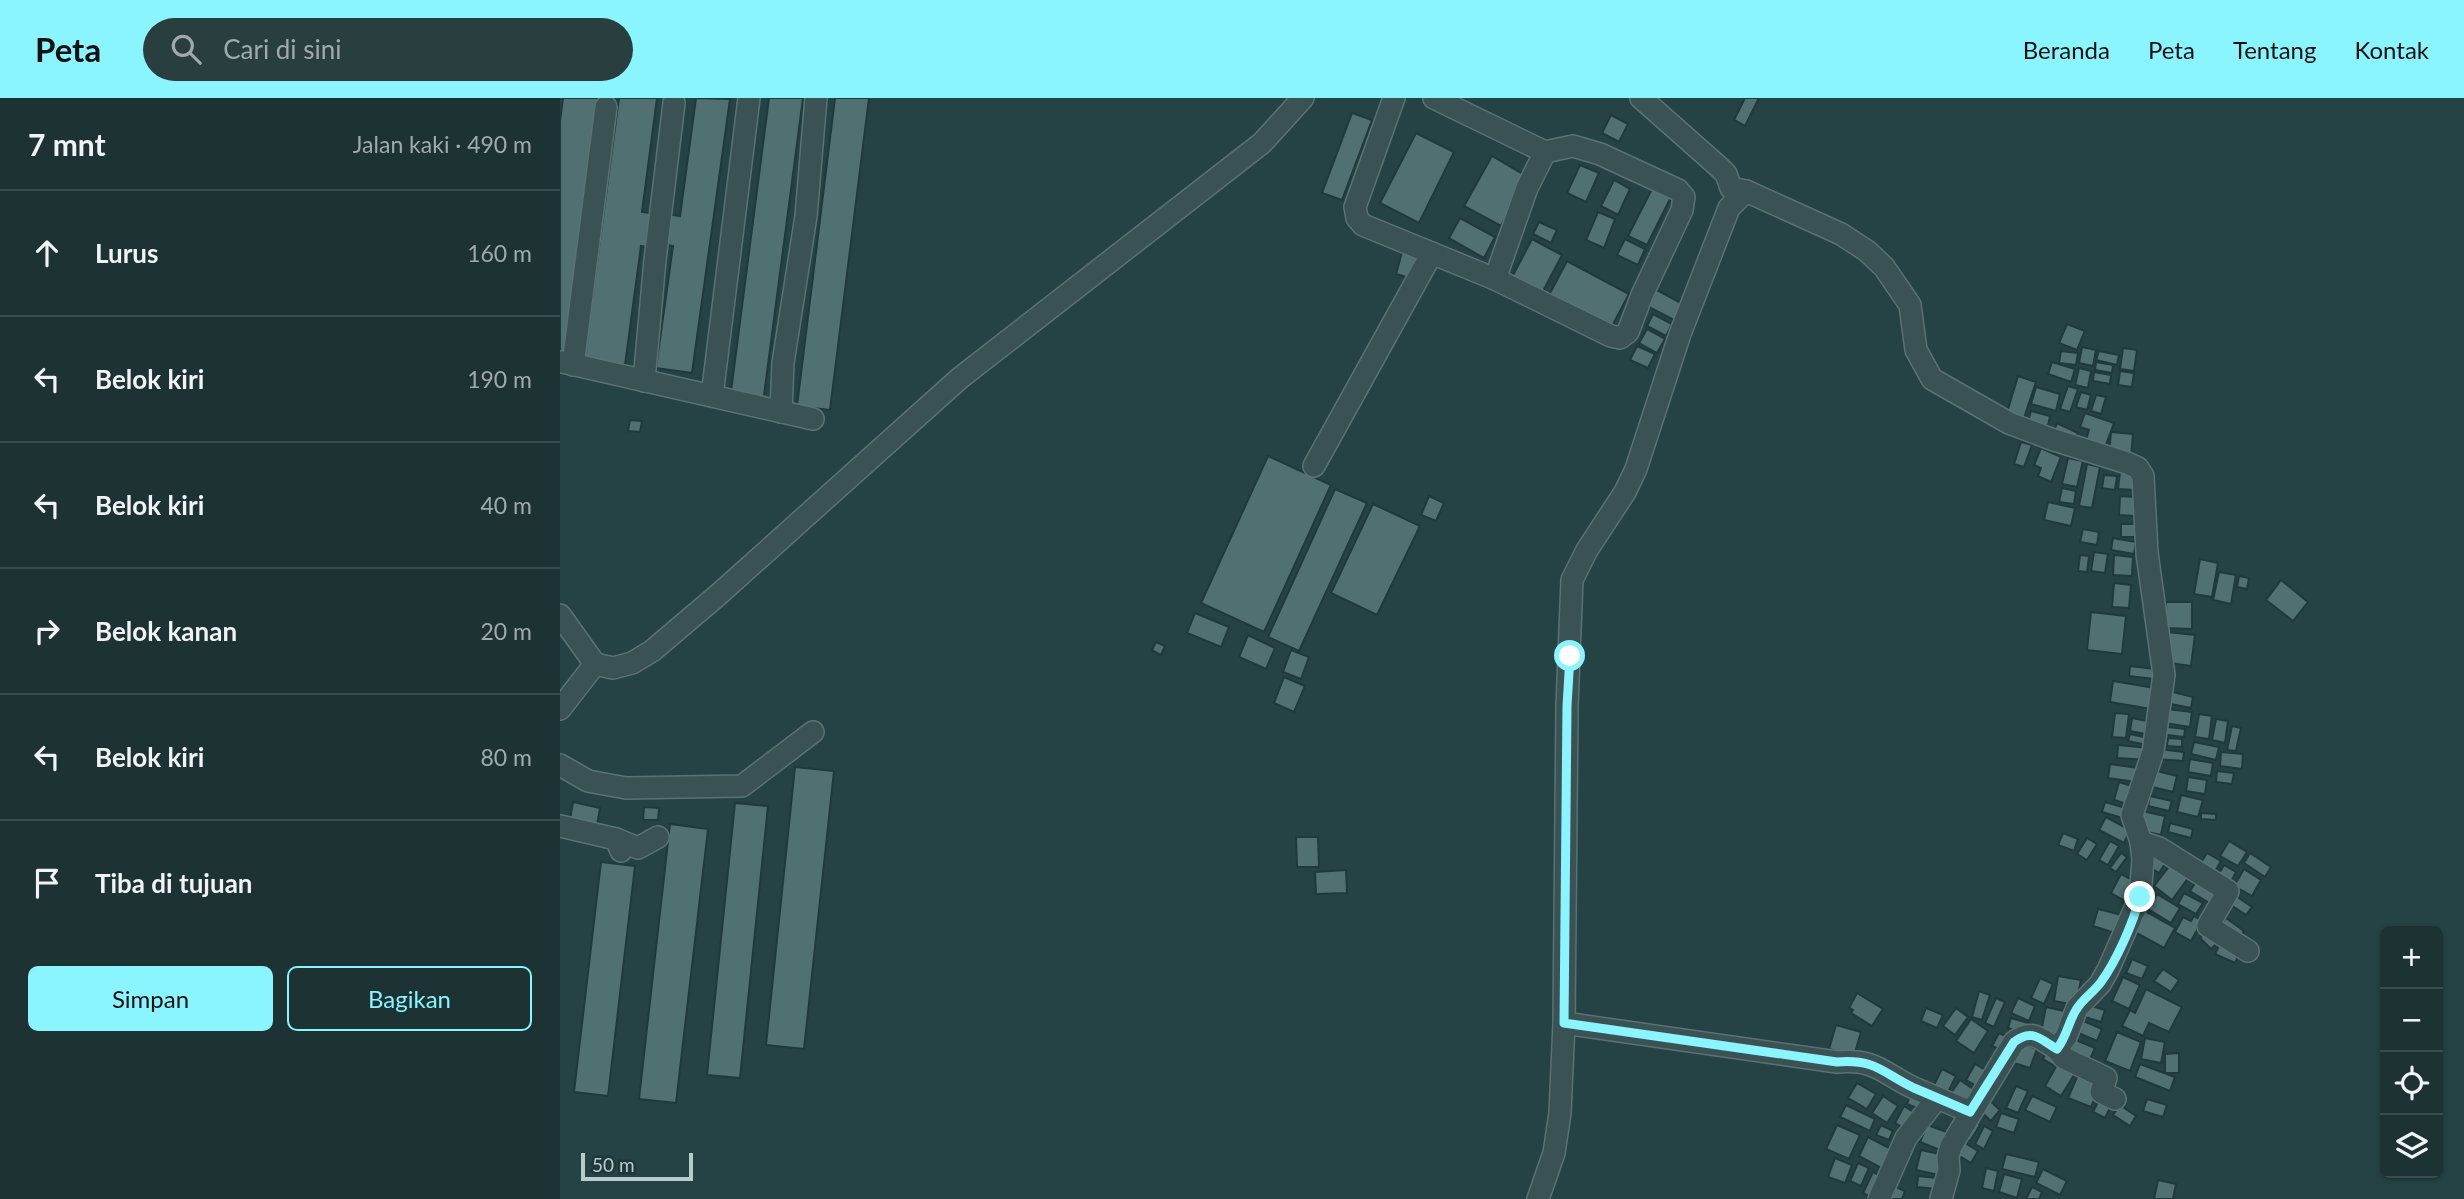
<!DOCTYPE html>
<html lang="id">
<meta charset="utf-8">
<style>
body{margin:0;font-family:Lato,sans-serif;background:#293e3f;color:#f1f3f6}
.controls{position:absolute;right:21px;bottom:21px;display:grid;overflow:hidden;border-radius:10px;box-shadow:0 2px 5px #0004}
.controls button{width:63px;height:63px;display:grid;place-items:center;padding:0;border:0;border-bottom:2px solid #3a4d4e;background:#1c3233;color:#f1f3f6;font:35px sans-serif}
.scale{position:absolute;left:21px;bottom:18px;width:112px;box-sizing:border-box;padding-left:7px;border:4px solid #b7cbcd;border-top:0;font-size:19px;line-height:24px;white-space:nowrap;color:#b7cbcd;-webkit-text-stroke:5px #1e3739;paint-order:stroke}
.stop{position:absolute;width:21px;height:21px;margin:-16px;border:5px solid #8af4ff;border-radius:50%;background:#fff}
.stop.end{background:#8af4ff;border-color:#fff;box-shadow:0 2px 7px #0008}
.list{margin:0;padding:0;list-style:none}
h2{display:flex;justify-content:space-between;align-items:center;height:91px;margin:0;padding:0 28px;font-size:30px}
h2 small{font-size:23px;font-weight:400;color:#a0aaac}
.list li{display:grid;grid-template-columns:46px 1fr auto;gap:21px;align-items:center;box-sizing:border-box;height:126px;padding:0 28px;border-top:2px solid #3a4d4e}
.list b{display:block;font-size:26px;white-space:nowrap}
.list em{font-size:23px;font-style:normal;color:#a0aaac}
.actions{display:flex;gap:14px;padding:21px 28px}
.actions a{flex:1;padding:16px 0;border:2px solid #8af4ff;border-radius:10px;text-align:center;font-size:24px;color:#8af4ff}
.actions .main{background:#8af4ff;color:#111}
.icon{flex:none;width:38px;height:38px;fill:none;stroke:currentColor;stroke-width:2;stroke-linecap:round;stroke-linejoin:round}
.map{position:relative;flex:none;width:1904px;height:1101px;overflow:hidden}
header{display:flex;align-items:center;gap:42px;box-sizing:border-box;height:98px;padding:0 35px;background:#8af4ff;color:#111}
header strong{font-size:33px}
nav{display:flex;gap:38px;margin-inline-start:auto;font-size:24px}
.search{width:490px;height:63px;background:#293e3f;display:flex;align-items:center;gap:18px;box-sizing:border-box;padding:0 24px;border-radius:38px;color:#a0aaac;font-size:26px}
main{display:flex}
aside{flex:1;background:#1c3233}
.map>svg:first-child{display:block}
.building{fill:#517072;stroke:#20393b;stroke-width:2}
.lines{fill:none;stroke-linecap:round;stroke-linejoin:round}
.minor-casing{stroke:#5b7274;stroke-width:24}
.minor{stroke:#3a5254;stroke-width:21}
.route{stroke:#8af4ff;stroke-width:9}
</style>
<header>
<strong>Peta</strong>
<div class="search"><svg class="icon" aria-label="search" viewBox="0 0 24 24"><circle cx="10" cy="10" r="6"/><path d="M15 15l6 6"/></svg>Cari di sini</div>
<nav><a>Beranda</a><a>Peta</a><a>Tentang</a><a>Kontak</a></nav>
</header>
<main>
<aside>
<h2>7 mnt<small>Jalan kaki · 490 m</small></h2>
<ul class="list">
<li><svg class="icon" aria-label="ahead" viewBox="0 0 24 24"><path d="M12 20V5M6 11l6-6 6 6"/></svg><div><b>Lurus</b></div><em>160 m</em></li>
<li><svg class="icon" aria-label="left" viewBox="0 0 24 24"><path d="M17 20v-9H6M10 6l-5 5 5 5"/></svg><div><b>Belok kiri</b></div><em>190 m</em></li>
<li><svg class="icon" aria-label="left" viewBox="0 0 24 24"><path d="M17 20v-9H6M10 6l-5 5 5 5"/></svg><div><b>Belok kiri</b></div><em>40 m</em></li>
<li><svg class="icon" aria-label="right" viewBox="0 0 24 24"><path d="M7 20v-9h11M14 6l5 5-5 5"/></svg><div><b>Belok kanan</b></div><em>20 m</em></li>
<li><svg class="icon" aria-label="left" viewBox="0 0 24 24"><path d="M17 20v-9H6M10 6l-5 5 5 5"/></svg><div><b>Belok kiri</b></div><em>80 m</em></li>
<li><svg class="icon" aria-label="arrive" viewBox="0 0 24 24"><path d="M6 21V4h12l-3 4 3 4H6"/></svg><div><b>Tiba di tujuan</b></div></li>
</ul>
<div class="actions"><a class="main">Simpan</a><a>Bagikan</a></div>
</aside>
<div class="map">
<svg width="1904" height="1101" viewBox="0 0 1904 1101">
<rect width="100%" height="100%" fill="#254344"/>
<g class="building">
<path d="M3 0H39L8 255 0 254V23Z"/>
<path d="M59 0H97L82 114 97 116 92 150 81 148 65 267 24 262Z"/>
<path d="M136 0 170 1 132 275 96 270 113 148 102 146 106 116 120 118Z"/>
<path d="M209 0H243L203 305 170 301Z"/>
<path d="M275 0H309L270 312 237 308Z"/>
<path d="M1185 0H1199L1185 28 1174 22Z"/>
<path d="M792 15 812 22 782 102 762 95Z"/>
<path d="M1051 17 1068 26 1059 44 1042 35Z"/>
<path d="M856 35 894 54 859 125 820 105Z"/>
<path d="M932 58 968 79 941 128 904 108Z"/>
<path d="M1020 67 1039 75 1026 104 1007 95Z"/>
<path d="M1054 82 1070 91 1058 117 1041 108Z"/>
<path d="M1094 87 1112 97 1087 147 1068 138Z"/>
<path d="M1038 114 1055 121 1044 150 1026 142Z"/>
<path d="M900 120 935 139 924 160 889 140Z"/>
<path d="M979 124 997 132 991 145 973 136Z"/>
<path d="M972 141 1002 157 981 197 951 181Z"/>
<path d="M1065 141 1085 151 1078 167 1057 157Z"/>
<path d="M842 154 859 159 853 181 836 176Z"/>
<path d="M1007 163 1069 196 1050 232 988 199Z"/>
<path d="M1093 190 1123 206 1114 222 1085 207Z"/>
<path d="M1093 216 1112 226 1106 238 1087 228Z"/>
<path d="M1507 226 1525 233 1517 252 1499 245Z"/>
<path d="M1087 231 1105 241 1097 255 1079 245Z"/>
<path d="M1077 248 1095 256 1088 270 1070 262Z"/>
<path d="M1522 249 1536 252 1533 268 1519 265Z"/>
<path d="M1563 250 1577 252 1574 273 1560 271Z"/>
<path d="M1501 253 1518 255 1516 267 1499 265Z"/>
<path d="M1539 253 1559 257 1557 267 1536 262Z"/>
<path d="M1492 264 1515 271 1511 284 1488 276Z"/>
<path d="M1536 264 1553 267 1552 275 1535 272Z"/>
<path d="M1519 270 1531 273 1528 290 1515 287Z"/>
<path d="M1560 273 1574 275 1572 289 1558 287Z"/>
<path d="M1534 274 1551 277 1550 286 1533 283Z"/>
<path d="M1458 278 1476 284 1462 326 1445 321Z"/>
<path d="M1508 288 1518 291 1510 314 1500 311Z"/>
<path d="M1476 289 1500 296 1496 313 1471 306Z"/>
<path d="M1521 294 1531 297 1527 312 1516 309Z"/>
<path d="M1536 297 1546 299 1541 316 1531 313Z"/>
<path d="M1471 313 1490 318 1488 328 1468 323Z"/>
<path d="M1525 315 1554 325 1544 352 1525 345 1529 332 1520 329Z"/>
<path d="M70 322 82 323 80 334 68 333Z"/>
<path d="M1497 325 1518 335 1512 346 1492 337Z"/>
<path d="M1551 334 1573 336 1571 359 1549 357Z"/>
<path d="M1461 344 1472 347 1464 369 1454 366Z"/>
<path d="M1481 350 1501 359 1491 384 1478 378 1481 370 1474 367Z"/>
<path d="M708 358 771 387 704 534 641 505Z"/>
<path d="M1508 360 1523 363 1517 389 1502 386Z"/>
<path d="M1527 366 1540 369 1532 410 1519 408Z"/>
<path d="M1560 374 1577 377 1575 392 1558 391Z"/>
<path d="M1544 377 1557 378 1555 392 1542 390Z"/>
<path d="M1502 390 1516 393 1514 406 1499 404Z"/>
<path d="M775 391 807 405 739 553 708 539Z"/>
<path d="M869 398 884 405 876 423 861 417Z"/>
<path d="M1560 398 1576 399 1575 418 1559 417Z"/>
<path d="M1488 404 1515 410 1511 428 1484 422Z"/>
<path d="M813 406 860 428 817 517 771 495Z"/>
<path d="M1561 426H1576L1575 439H1561Z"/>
<path d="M1523 431 1539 434 1537 447 1520 444Z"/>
<path d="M1553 440 1576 444 1574 456 1551 452Z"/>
<path d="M1534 454 1548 456 1545 475 1531 473Z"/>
<path d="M1520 457 1529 458 1527 474 1518 473Z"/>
<path d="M1554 457 1573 459 1572 478 1553 477Z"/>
<path d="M1640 461 1658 465 1652 499 1634 496Z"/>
<path d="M1659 474 1676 477 1671 506 1653 502Z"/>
<path d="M1679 478 1689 480 1687 491 1677 489Z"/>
<path d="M1721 482 1748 504 1733 523 1706 502Z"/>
<path d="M1554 485 1571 487 1569 510 1552 509Z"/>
<path d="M1606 504H1632V531L1605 530Z"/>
<path d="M1531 514 1566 518 1562 556 1527 552Z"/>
<path d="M635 515 669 529 661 549 627 535Z"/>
<path d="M1607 534 1635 537 1631 568 1603 564Z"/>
<path d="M688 537 715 550 706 571 679 559Z"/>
<path d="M596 544 605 548 601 557 592 552Z"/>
<path d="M731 552 749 559 741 581 723 574Z"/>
<path d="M1570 568 1595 571 1594 581 1569 578Z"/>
<path d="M724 579 745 588 734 614 714 605Z"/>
<path d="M1553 583 1595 590 1591 611 1550 604Z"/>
<path d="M1609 593 1633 599 1631 610 1606 605Z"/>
<path d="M1607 611 1632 614 1630 629 1605 625Z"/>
<path d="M1555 615 1569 616 1566 640 1552 639Z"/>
<path d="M1639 616 1652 618 1649 641 1635 639Z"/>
<path d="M1572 620 1587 623 1585 636 1570 633Z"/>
<path d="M1656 621 1668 623 1665 645 1652 642Z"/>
<path d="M1600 628 1625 631 1624 639 1599 636Z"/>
<path d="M1672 628 1681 630 1676 653 1667 652Z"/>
<path d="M1570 636 1588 640 1587 647 1568 643Z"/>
<path d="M1608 640 1622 641V649L1607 648Z"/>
<path d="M1634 644 1659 649 1656 662 1631 656Z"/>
<path d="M1558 647 1589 650 1588 662 1557 660Z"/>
<path d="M1598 651 1624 654 1623 663 1597 661Z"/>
<path d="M1661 654 1683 656 1682 671 1660 668Z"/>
<path d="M1630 661 1653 665 1651 678 1628 674Z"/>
<path d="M1550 666 1578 670 1576 684 1548 680Z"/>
<path d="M235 669 274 673 244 951 206 947Z"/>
<path d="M1597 673 1617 678 1613 694 1592 689Z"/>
<path d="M1657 673 1674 675 1672 686 1656 684Z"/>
<path d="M1628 679 1647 682 1645 696 1626 693Z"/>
<path d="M1559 684 1575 689 1570 707 1554 702Z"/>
<path d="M1621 697 1643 702 1638 719 1617 714Z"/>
<path d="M1590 698 1612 703 1609 713 1588 708Z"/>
<path d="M13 704 40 710 37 727 10 721Z"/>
<path d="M1545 704 1569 711 1566 721 1542 714Z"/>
<path d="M175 705 208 708 180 980 147 977Z"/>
<path d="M84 709 99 710 98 722H83Z"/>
<path d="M1582 713 1605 718 1601 737 1578 732Z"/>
<path d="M1641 715 1656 716V722L1641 721Z"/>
<path d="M1546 719 1570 732 1564 745 1539 732Z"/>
<path d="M1610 725 1633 731 1631 740 1608 734Z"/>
<path d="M110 726 148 731 116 1005 79 1001Z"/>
<path d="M1503 735 1518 741 1514 753 1498 747Z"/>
<path d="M736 739H758L759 769H737Z"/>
<path d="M1527 740 1537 746 1527 762 1517 756Z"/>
<path d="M1550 743 1559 748 1548 767 1539 762Z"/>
<path d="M1669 743 1687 754 1678 768 1660 758Z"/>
<path d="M1594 752 1608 761 1599 775 1585 766Z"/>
<path d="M1561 755 1567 759 1556 774 1550 770Z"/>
<path d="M1647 755 1661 763 1653 777 1638 769Z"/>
<path d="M1690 755 1711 769 1705 779 1684 765Z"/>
<path d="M41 764 75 768 48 998 14 994Z"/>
<path d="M1611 766 1629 779 1612 802 1594 788Z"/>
<path d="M1664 767 1676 774 1668 790 1655 782Z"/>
<path d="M1684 771 1701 782 1692 798 1674 788Z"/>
<path d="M786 772 787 795 756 796 755 774Z"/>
<path d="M1561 776 1577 785 1567 804 1551 795Z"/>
<path d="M1639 779 1663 795 1654 808 1630 793Z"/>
<path d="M1624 795 1643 805 1636 816 1618 806Z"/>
<path d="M1597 796 1620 810 1611 825 1588 811Z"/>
<path d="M1673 796 1692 809 1686 817 1668 805Z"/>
<path d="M1538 811 1566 818 1561 837 1533 828Z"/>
<path d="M1583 812 1615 830 1604 850 1571 832Z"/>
<path d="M1634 818 1642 823 1631 843 1615 834 1623 819 1631 823Z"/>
<path d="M1666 820 1684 833 1676 844 1658 831Z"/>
<path d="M1647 832 1659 843 1651 851 1640 840Z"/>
<path d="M1661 844 1681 852 1675 865 1655 856Z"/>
<path d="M1572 861 1588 868 1582 881 1566 875Z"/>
<path d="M1603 871 1619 882 1611 894 1594 883Z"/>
<path d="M1498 878 1521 882 1516 907 1494 903Z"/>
<path d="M1563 879 1580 887 1569 911 1552 903Z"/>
<path d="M1480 880 1493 886 1484 906 1471 900Z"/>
<path d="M1586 891 1622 909 1609 934 1589 925 1583 938 1562 928 1570 912 1575 915Z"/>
<path d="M1419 893 1430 897 1422 922 1412 919Z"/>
<path d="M1297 895 1323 911 1312 928 1291 915 1293 912 1289 910Z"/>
<path d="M1436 900 1445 904 1434 929 1425 925Z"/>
<path d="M1458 900 1475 908 1469 923 1451 915Z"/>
<path d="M1525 906 1545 912 1541 924 1522 918Z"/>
<path d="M1486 909 1509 914 1503 939 1481 934Z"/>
<path d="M1366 910 1383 917 1377 930 1361 923Z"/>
<path d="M1396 910 1408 919 1395 937 1383 928Z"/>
<path d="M1451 920 1468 925 1465 936 1448 930Z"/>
<path d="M1411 921 1428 933 1414 955 1396 943Z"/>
<path d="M1519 921 1542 931 1537 943 1514 933Z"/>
<path d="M1276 927 1301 934 1294 958 1269 951Z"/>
<path d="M1557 934 1581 944 1570 973 1545 963Z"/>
<path d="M1439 935 1452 941 1446 954 1432 948Z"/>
<path d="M1511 940 1535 950 1528 966 1504 956Z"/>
<path d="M1585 940 1605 944 1601 965 1581 961Z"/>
<path d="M1461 945 1477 951 1470 970 1454 965Z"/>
<path d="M1486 955 1497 961 1493 967 1483 961Z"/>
<path d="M1619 955V975H1605V956Z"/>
<path d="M1415 966 1431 975 1422 991 1406 982Z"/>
<path d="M1580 966 1615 979 1610 993 1575 979Z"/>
<path d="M1497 967 1514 977 1501 998 1485 988Z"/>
<path d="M1382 971 1396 978 1386 998 1372 991Z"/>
<path d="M1520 972 1543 982 1531 1009 1508 1000Z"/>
<path d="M1400 982 1419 995 1408 1011 1389 998Z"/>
<path d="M1297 985 1316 996 1307 1011 1288 1000Z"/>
<path d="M1456 988 1468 993 1458 1015 1446 1010Z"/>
<path d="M1351 995 1368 1002 1364 1013 1347 1006Z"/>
<path d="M1323 998 1338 1008 1327 1025 1312 1015Z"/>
<path d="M1472 998 1497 1009 1490 1024 1465 1012Z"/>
<path d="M1541 998 1553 1004 1545 1020 1533 1014Z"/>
<path d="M1427 1000 1440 1012 1431 1023 1418 1011Z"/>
<path d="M1587 1001 1607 1007 1603 1019 1583 1013Z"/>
<path d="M1286 1007 1315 1021 1310 1033 1280 1019Z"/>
<path d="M1560 1007 1576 1018 1570 1028 1553 1017Z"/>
<path d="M1344 1008 1358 1017 1349 1033 1335 1025Z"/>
<path d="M1441 1015 1459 1021 1454 1035 1436 1029Z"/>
<path d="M1412 1022 1420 1027 1410 1043 1402 1038Z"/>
<path d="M1277 1027 1300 1037 1289 1061 1266 1051Z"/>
<path d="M1321 1027 1333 1033 1329 1042 1316 1037Z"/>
<path d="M1367 1027 1387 1034 1380 1052 1360 1044Z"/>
<path d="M1424 1028 1433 1033 1424 1051 1415 1046Z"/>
<path d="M1308 1039 1333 1052 1323 1071 1299 1058Z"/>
<path d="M1400 1042 1418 1053 1411 1065 1393 1054Z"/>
<path d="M1361 1052 1384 1057 1379 1077 1356 1072Z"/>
<path d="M1446 1056 1479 1064 1475 1079 1442 1071Z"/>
<path d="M1275 1060 1292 1067 1285 1085 1268 1079Z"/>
<path d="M1298 1065 1309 1070 1301 1088 1290 1083Z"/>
<path d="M1426 1070 1438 1073 1434 1093 1422 1090Z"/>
<path d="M1483 1071 1507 1083 1500 1097 1476 1085Z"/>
<path d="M1313 1074 1325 1080 1315 1101 1303 1095Z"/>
<path d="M1444 1076 1462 1081 1457 1100 1439 1094Z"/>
<path d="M1358 1078 1378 1080 1377 1091 1357 1089Z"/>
<path d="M1598 1082 1616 1086 1613 1101H1594Z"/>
<path d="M1329 1086 1345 1093 1342 1101H1322Z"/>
<path d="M1472 1089 1482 1094 1479 1101H1466Z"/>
</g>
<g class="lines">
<defs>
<g id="minor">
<path d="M834 0 795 109 797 120 803 127 935 181 1051 238 1060 240 1068 234 1082 197 1122 112 1124 99 1118 92 1040 56 1013 48 985 54 874 0"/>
<path d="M1186 93 1281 136 1307 153 1324 169 1350 207 1356 252 1372 281 1449 325 1491 341 1567 365 1578 370 1583 378 1587 455 1604 577 1593 654 1572 717 1581 744 1583 761 1580 799 1548 872 1540 886 1517 910 1506 939 1497 951C1480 941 1472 930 1454 944L1391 1048 1388 1059 1389 1072 1381 1101"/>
<path d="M935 181 967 90 985 54"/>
<path d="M2 264 253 321"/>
<path d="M13 267 46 9"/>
<path d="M84 283 95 162 114 5"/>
<path d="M152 298 189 0"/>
<path d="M221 314 223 265 246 118 256 0"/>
<path d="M754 368 872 155"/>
<path d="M0 517 35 566"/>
<path d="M0 611 35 566 53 570 72 565 92 553 158 497 400 280 702 45 743 0"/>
<path d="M0 667 28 683 66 690 182 688 253 634"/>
<path d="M0 728 56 741 61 753"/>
<path d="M56 741 78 750 98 739"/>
<path d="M1581 744 1599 750 1668 793 1648 828 1688 853"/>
<path d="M1004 925 1277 964C1317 961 1322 975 1354 990 1373 998 1392 1006 1410 1014"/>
<path d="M1497 951 1504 960 1546 980 1541 994 1555 1001"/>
<path d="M978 1101 994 1055 1000 1015 1004 925 1007 608 1012 482 1027 452 1065 394 1076 371 1120 236 1169 110 1186 93 1171 90 1166 76 1159 69 1081 0"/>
<path d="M1319 1101 1346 1040 1377 1000"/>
</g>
</defs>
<use href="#minor" class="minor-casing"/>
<use href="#minor" class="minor"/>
</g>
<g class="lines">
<path class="route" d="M1010 558 1007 608 1004 925 1277 964C1317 961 1322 975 1354 990 1373 998 1392 1006 1410 1014L1454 944C1472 930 1480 941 1497 951 1507 938 1508 925 1516 912 1522 901 1534 894 1541 884 1557 862 1573 825 1580 799"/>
</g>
</svg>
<div class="controls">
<button>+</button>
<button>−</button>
<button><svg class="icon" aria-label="locate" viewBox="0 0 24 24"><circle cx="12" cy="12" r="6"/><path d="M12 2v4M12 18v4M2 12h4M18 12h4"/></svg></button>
<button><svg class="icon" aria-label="layers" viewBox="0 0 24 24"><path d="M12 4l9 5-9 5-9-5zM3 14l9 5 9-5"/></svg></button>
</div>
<div class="scale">50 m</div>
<div class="stop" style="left:1010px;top:558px"></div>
<div class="stop end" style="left:1580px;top:799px"></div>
</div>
</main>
